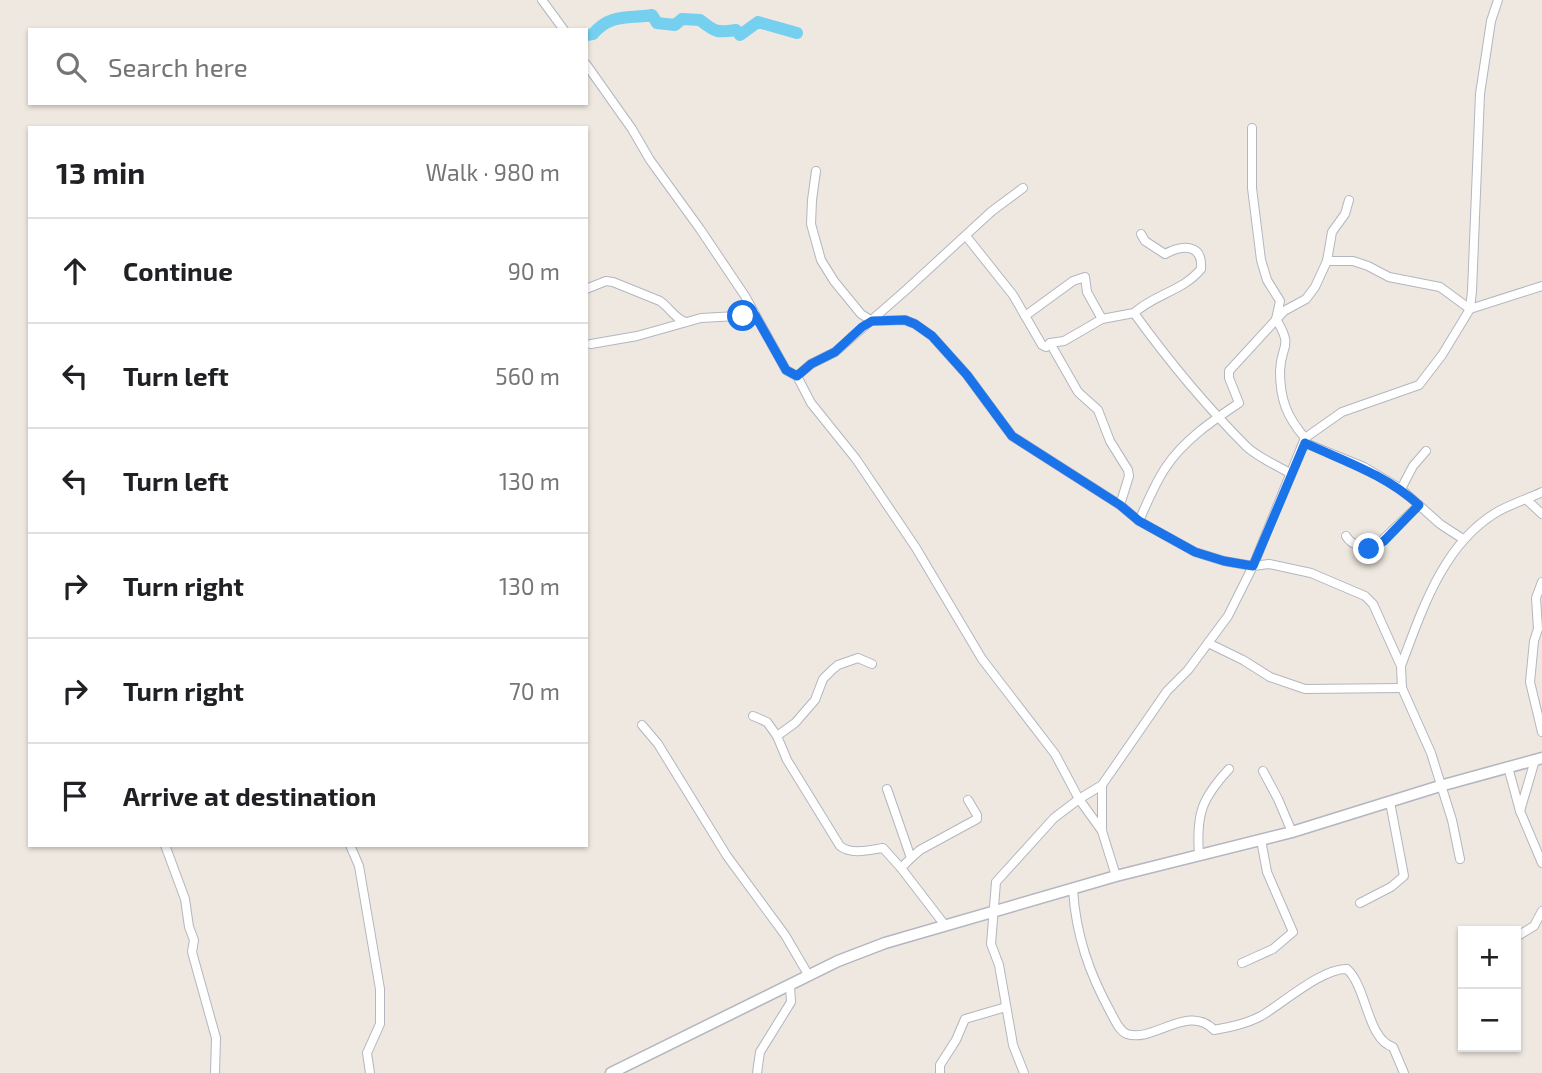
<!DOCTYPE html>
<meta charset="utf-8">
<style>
body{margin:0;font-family:"Exo 2",sans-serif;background:#f6f6f6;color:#202124}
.controls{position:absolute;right:21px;bottom:21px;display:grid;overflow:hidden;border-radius:0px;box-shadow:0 2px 5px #0004}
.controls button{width:63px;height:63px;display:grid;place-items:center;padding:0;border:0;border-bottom:2px solid #e0e0e0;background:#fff;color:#202124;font:35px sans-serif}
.stop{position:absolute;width:21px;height:21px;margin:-16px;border:5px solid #1a73e8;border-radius:50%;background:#fff}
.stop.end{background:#1a73e8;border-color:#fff;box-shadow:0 2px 7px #0008}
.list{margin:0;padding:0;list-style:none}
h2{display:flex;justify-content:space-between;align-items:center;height:91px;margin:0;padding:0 28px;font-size:30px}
h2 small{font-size:23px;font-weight:400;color:#757577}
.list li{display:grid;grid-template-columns:46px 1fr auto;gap:21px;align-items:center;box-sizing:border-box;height:105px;padding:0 28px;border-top:2px solid #e0e0e0}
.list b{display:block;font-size:26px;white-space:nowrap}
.list em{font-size:23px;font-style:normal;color:#757577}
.icon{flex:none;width:38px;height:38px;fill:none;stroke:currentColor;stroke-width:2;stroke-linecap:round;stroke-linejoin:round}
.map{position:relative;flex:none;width:1542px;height:1073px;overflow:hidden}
.search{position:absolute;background:#fff;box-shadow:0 2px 5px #0004;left:28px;top:28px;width:560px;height:77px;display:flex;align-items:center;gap:18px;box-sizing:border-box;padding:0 24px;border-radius:0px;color:#757577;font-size:26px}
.panel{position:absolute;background:#fff;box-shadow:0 2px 5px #0004;left:28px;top:126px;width:560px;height:721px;border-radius:0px}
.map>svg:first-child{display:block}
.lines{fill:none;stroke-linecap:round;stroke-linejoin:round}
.river{stroke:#75cfee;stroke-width:12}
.street-casing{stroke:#b3b6c0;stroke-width:10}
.secondary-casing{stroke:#b3b6c0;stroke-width:13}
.street{stroke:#fff;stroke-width:8}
.secondary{stroke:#fff;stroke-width:10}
.route{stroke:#1a73e8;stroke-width:9}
</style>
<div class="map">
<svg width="1542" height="1073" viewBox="0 0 1542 1073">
<rect width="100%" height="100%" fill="#eee8e0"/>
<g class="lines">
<path class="river" d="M586 35 593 34C610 13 629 19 652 15L657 23 675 25 682 19 700 20C715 32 717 33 736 30L740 35 758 22 797 33"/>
<defs>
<g id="street">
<path d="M542 0 564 30"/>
<path d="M586 64 632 129 650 160 700 229 745 296 786 370 797 376 811 403 856 459 916 548 982 659 1055 754 1079 799 1102 831"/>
<path d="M1252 128V188L1261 260 1267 280 1280 301 1276 319C1294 349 1281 343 1280 371 1280 400 1287 417 1305 438"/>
<path d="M816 171 812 200 811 224 821 260 834 281 861 314 872 321 905 320 915 324 932 336 967 375 1012 436 1120 505 1139 521 1195 552 1224 561 1253 566 1269 564 1311 573 1365 596 1373 604 1401 666 1402 688 1431 753 1452 820 1460 859"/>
<path d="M966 236 1013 295 1042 345 1046 347 1050 343 1064 341 1102 319 1134 313C1168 360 1205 405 1246 446 1258 458 1277 465 1291 474"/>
<path d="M1327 261H1353L1368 266 1389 277 1440 287 1470 309"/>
<path d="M586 289 606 281 613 282 660 301C670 308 675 319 686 322"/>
<path d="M1470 309 1542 286"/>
<path d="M1134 313C1155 294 1183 291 1201 269 1203 243 1182 245 1165 254L1145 241 1141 234"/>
<path d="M1025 316 1073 281 1085 277 1087 292 1102 319"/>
<path d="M1050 343 1078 392 1098 410 1110 441 1128 470 1129 476 1120 505"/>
<path d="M591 344 637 336 701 318 755 315"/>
<path d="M797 376 811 364 835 352 906 290 992 211 1023 188"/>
<path d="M1305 443 1364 467 1401 489 1440 524 1463 539"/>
<path d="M1401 489 1413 466 1426 451"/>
<path d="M1527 500 1542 514"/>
<path d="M1139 521C1147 503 1155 483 1166 467 1184 440 1212 421 1239 403L1229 378V371L1284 311 1306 299 1315 287 1327 261 1332 232 1345 214 1349 200"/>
<path d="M1346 536C1351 545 1365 549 1375 547L1419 505"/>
<path d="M1542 582 1536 598 1538 629 1534 641 1530 682 1542 732"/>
<path d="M1208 643 1243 660 1270 677 1305 689 1402 688"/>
<path d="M1401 666C1422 610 1443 544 1497 512 1511 504 1527 499 1542 492"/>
<path d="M753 716 767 722 777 736 787 760 840 846C851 855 870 850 883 848L901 868 944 924"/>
<path d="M642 725 658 744 727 856 785 935 809 976"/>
<path d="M777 736 795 723 815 700 823 679 832 670 838 665 858 658 872 664"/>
<path d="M1508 767 1520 811 1535 760"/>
<path d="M1263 771 1278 799 1292 832"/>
<path d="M1102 785V831L1116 876"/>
<path d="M887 789 911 858 901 868"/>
<path d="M1520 811 1542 863"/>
<path d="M165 845 185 899 189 927 194 940 192 952 216 1038 215 1073"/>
<path d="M350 845 359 866 380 989V1024L367 1053 370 1073"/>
<path d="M1199 854C1196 814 1202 798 1229 769"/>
<path d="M911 858 920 850 977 819V815L968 800"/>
<path d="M1073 890C1076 935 1089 973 1111 1013 1115 1020 1119 1031 1127 1034 1153 1043 1189 1003 1214 1030 1230 1027 1246 1024 1261 1016 1282 1004 1322 968 1347 969 1367 987 1367 1039 1393 1047L1404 1073"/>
<path d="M1360 903 1391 887 1404 876 1390 802"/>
<path d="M1516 937 1534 926 1542 911"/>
<path d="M1242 963 1273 949 1293 932 1267 872 1261 840"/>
<path d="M757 1073 760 1052 791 1002 790 986"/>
<path d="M940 1073V1065L956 1040 965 1019 1006 1007"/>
<path d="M1024 1073 1013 1045 999 965 991 944 996 882 1054 818 1079 799 1102 785 1167 691 1188 670 1228 616 1253 566 1305 438 1342 412 1419 385 1442 355 1470 309 1472 291 1480 94 1491 21 1498 0"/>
</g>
<path id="secondary" d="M611 1073 838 961 885 943 1116 876 1292 832 1440 786 1542 758"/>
</defs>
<use href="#street" class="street-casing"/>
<use href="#secondary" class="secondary-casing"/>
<use href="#street" class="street"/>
<use href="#secondary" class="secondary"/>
</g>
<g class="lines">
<path class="route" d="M743 316 755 315 786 370 797 376 811 364 835 352 862 327 872 321 905 320 915 324 932 336 967 375 1012 436 1120 505 1139 521 1195 552 1224 561 1253 566 1305 443C1346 462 1384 474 1419 505L1384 541 1369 549"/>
</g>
</svg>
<div class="controls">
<button>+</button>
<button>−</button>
</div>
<div class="stop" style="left:743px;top:316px"></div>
<div class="stop end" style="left:1369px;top:549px"></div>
<div class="search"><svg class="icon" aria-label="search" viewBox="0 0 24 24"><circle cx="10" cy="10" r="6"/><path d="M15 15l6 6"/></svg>Search here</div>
<section class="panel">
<h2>13 min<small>Walk · 980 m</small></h2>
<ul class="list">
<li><svg class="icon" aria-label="ahead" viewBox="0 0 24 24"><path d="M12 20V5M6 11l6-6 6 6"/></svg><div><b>Continue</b></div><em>90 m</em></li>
<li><svg class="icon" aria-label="left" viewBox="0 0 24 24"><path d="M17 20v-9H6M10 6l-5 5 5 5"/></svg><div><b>Turn left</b></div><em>560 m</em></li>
<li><svg class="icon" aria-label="left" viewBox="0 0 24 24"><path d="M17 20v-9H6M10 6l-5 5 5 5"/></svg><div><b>Turn left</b></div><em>130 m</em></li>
<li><svg class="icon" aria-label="right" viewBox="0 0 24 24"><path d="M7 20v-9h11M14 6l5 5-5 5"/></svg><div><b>Turn right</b></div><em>130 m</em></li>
<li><svg class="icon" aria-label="right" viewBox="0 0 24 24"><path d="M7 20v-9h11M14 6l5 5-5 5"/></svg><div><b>Turn right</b></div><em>70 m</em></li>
<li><svg class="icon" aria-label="arrive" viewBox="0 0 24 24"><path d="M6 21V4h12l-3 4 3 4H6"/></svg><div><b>Arrive at destination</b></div></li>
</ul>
</section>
</div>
